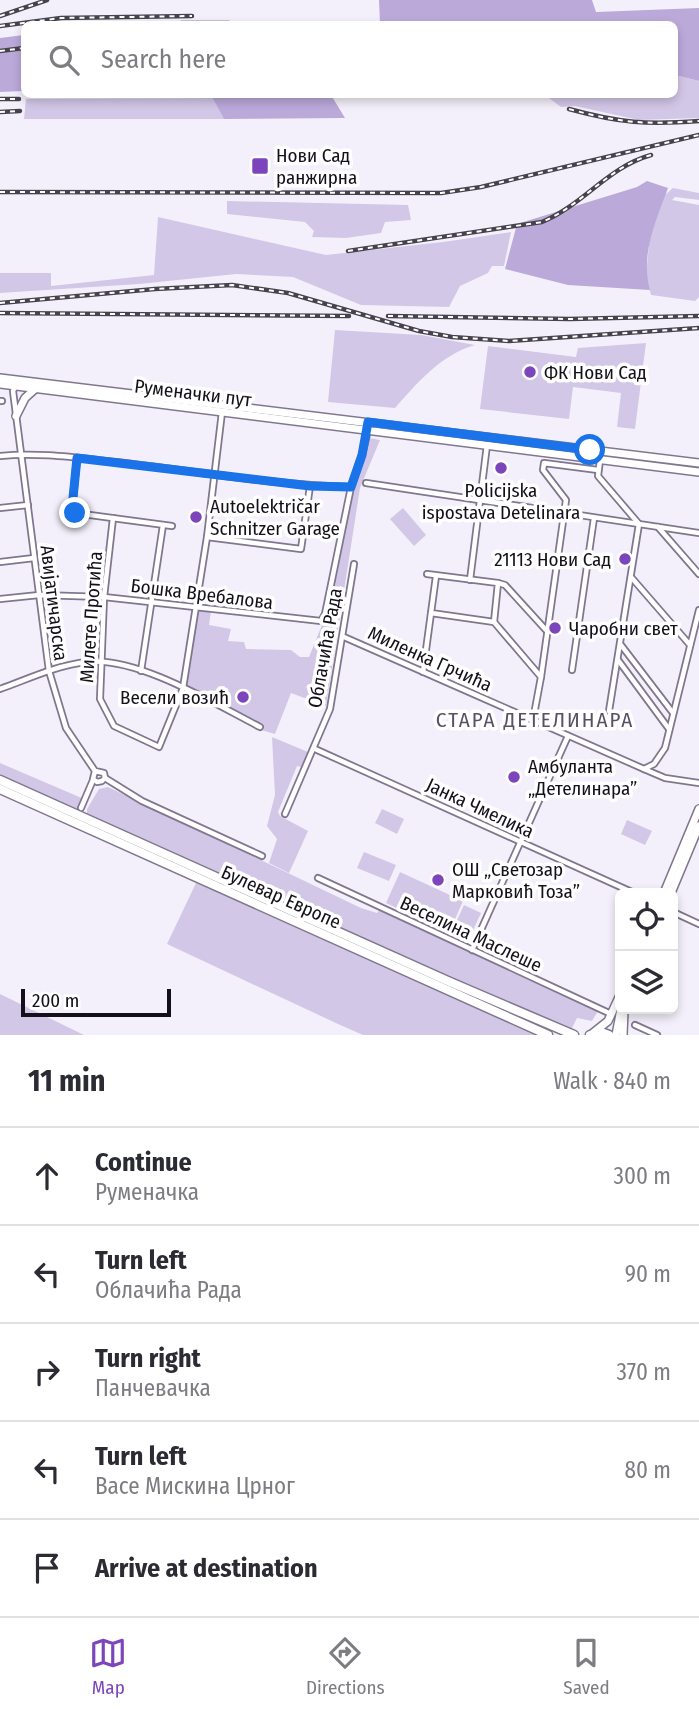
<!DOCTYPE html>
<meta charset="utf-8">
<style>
body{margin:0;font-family:"Fira Sans Condensed",sans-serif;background:#f7f7f7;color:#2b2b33}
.controls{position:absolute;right:21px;bottom:21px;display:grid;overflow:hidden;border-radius:10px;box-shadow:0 4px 10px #0003}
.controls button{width:63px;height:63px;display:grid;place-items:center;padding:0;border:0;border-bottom:2px solid #e1e1e2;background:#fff;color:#2b2b33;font:35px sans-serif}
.scale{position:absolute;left:21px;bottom:18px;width:150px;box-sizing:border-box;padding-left:7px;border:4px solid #131019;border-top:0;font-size:19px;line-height:24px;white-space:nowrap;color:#131019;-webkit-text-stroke:5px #fff;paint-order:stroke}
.stop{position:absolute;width:21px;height:21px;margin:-16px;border:5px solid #1a73e8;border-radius:50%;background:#fff}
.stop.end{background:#1a73e8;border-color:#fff;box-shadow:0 2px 7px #0008}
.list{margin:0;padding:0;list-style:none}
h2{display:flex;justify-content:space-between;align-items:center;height:91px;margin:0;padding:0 28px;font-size:30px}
h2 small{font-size:23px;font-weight:400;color:#7c7c81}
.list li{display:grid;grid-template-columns:46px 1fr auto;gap:21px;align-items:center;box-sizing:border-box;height:98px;padding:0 28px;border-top:2px solid #e1e1e2}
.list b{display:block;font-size:26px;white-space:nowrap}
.list p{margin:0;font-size:23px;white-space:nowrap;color:#7c7c81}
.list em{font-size:23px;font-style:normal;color:#7c7c81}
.icon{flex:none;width:38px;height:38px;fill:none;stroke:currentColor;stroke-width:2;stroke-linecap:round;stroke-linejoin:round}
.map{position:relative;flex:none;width:699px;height:1035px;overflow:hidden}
.search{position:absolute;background:#fff;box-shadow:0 4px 10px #0003;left:21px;right:21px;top:21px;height:77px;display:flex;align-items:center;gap:18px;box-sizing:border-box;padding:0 24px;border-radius:10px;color:#7c7c81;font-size:26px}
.sheet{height:581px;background:#fff}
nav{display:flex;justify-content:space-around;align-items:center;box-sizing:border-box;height:98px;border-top:2px solid #e1e1e2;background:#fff;font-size:19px;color:#7c7c81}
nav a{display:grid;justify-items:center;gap:4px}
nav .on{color:#7c45bb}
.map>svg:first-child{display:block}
.green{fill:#d3c7e7}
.forest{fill:#bba9da}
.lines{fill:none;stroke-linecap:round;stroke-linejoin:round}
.minor-casing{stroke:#80778f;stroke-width:8}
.secondary-casing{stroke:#80778f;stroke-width:10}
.primary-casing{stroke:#80778f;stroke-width:11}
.minor{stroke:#fff;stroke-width:4.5}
.secondary{stroke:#fff;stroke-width:7}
.primary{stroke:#fff;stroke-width:8}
.rail-casing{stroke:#47434d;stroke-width:4.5}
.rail{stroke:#fff;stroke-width:2;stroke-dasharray:5;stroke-linecap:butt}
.route{stroke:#1a73e8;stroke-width:9}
.poi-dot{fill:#7c45bb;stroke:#fff;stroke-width:2.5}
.labels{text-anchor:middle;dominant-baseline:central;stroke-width:7;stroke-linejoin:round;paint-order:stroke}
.poi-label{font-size:19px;fill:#131019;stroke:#fff;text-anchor:start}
.street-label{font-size:19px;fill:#131019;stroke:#fff}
.neighbourhood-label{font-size:21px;letter-spacing:2px;fill:#585066;stroke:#fff}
</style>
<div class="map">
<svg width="699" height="1035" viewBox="0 0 699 1035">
<rect width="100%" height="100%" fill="#f4f0fb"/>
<g class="green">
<path d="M675 75 699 81V118L639 120 575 106 561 107 545 95 674 94Z"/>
<path d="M213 98 224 119H24L26 99Z"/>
<path d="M673 188 699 193V200L675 197 672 200 699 205V297L695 301 651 295 646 275 650 235 665 195Z"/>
<path d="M227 201 408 205 411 220 385 222 381 233 346 238 312 237 314 231 305 222 227 214Z"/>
<path d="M158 217 326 255 443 242 511 232 504 266H492L488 273 460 286 449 307 361 305 293 277 236 274 139 284 0 293V273H51V286L154 275Z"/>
<path d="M335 330 421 335 475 345C442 354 417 383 395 408L328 402Z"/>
<path d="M646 343 635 429 617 427 621 393 573 387 569 419 480 409 488 346 576 357 578 348Z"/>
<path d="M369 438 380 440 360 488 326 706 291 693 275 734 261 730 183 688 195 611H211L209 625 231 629 228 641 244 642 246 649 291 650 300 657H309L324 620 351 487Z"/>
<path d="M403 508 426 535 414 546 390 519Z"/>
<path d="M272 737 308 752 301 767 297 766 278 812 280 816 308 831 289 873 269 863 277 839 267 826 275 795Z"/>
<path d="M0 763 84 799 79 808H71L0 777Z"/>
<path d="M108 787 361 908 377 913 379 910 598 1011 592 1021 577 1018 571 1030H569L87 815V809L99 789Z"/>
<path d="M382 809 404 819 397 834 375 823Z"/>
<path d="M627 820 652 831 645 845 621 834Z"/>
<path d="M364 852 396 865 389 881 357 868Z"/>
<path d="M400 872 463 901 449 933 386 903Z"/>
<path d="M196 883 540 1035H363L338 1024 167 944Z"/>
<path d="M464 905 481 913 468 941 451 933Z"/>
<path d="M0 994 84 1035H0Z"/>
</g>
<g class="forest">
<path d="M379 0H592L596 12 699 8V81L675 75 674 24H380Z"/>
<path d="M24 35V91L0 92V38Z"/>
<path d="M211 95H331L345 118 224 119Z"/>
<path d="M647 181 668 188C656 221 640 254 650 290L568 285 505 269 517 224 637 187Z"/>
</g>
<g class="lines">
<defs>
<g id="minor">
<path d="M16 385 13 391 49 671 66 728 95 771 93 779 97 782 102 781 105 778 104 773 95 771"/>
<path d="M0 401H2"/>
<path d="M0 456C39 452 78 458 117 462 194 471 273 485 351 487"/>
<path d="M77 458 72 508 75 513 172 526"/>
<path d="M600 460 598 476 639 524 609 711"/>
<path d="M366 483 699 533"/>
<path d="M0 508 28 505"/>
<path d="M113 518 104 597 100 699 114 726 159 747 183 688 207 537 222 412"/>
<path d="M658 527 699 574"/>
<path d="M207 537 301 549 310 486"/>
<path d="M0 562 34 558"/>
<path d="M427 574 498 583 494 622 431 613 436 576"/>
<path d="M631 577 690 645"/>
<path d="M470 580 487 445"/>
<path d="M498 583 505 585 546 630"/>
<path d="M0 599 39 595 104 597 321 621 325 614 351 487 362 455 368 430"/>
<path d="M494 622 541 677 533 720"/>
<path d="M344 637 644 769 665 778 699 783"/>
<path d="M621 645 673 713"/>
<path d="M618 660 669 729"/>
<path d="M572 670 594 518"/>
<path d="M141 671 163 525"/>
<path d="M423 672 431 613"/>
<path d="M541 677 566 500 543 470 544 463 598 470"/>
<path d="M0 689C28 679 57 665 87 662 137 656 215 704 260 727"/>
<path d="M315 749 634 893"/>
<path d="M644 769 654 764 665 748 699 610"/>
<path d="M105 778 142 801 262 856"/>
<path d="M81 808 93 780"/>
<path d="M285 814 330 709 354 564"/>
<path d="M318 878 611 1014"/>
<path d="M673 912 699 924"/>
<path d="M472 950 568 736"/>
<path d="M635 1025 657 1035"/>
</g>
<g id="secondary">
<path d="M0 378 699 463"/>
<path d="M0 384 699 472"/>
<path d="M16 416 25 398 35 389"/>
<path d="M664 893 699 809"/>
<path d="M671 893 699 826"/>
<path d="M593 1033 608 1021 620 995"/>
<path d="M616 1035 621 1009"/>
<path d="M623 1035 624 1011"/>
</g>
<g id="primary">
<path d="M0 780 450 982 574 1035"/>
<path d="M0 789 548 1035"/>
<path d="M590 1035 601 1032 609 1035"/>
</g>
</defs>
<use href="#minor" class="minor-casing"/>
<use href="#secondary" class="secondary-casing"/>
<use href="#primary" class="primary-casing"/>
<use href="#minor" class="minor"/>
<use href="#secondary" class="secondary"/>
<use href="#primary" class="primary"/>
<defs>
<g id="rail">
<path d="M0 16 47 0"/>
<path d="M181 23H229"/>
<path d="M0 26 61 18 192 16"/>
<path d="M0 51 24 48"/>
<path d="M0 99H19"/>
<path d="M569 109C620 123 647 125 699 121"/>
<path d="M0 112 20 111"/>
<path d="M0 192 441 193 481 187 699 135"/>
<path d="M348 251 542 222C583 205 608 167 651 155"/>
<path d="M0 303 155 289 232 285 288 293 419 331 452 337 509 341 699 328"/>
<path d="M0 313 349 316"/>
<path d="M388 316 570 319 699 316"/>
</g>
</defs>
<use href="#rail" class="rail-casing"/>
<use href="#rail" class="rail"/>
</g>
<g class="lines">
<path class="route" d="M75 513 72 508 77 458 310 486 351 487 362 455 368 422 590 450"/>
</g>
<g class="poi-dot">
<rect x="251" y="157" width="18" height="18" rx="3.5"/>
<circle cx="530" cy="372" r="7"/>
<circle cx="501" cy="468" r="7"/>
<circle cx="196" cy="517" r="7"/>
<circle cx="625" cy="559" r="7"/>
<circle cx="555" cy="628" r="7"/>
<circle cx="243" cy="697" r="7"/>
<circle cx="514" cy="777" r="7"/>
<circle cx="438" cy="880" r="7"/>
</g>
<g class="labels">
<g class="poi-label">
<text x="276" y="155">Нови Сад<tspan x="276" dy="22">ранжирна</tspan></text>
<text x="544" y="372">ФК Нови Сад</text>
<text x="501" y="490" text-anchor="middle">Policijska<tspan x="501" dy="22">ispostava Detelinara</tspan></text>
<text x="210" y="506">Autoelektričar<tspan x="210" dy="22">Schnitzer Garage</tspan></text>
<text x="611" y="559" text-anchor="end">21113 Нови Сад</text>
<text x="569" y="628">Чаробни свет</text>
<text x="229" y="697" text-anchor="end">Весели возић</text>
<text x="528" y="766">Амбуланта<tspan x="528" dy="22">„Детелинара”</tspan></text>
<text x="452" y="869">ОШ „Светозар<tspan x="452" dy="22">Марковић Тоза”</tspan></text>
</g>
<g class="street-label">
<text transform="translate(193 393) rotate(7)">Руменачки пут</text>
<text transform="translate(202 594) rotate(7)">Бошка Вребалова</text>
<text transform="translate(54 603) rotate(83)">Авијатичарска</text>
<text transform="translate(91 617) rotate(-86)">Милете Протића</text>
<text transform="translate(325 648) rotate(-80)">Облачића Рада</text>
<text transform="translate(430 659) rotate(24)">Миленка Грчића</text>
<text transform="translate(480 808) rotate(25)">Јанка Чмелика</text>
<text transform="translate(281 897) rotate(24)">Булевар Европе</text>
<text transform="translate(471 934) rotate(25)">Веселина Маслеше</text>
</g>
<g class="neighbourhood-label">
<text x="535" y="720">СТАРА ДЕТЕЛИНАРА</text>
</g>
</g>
</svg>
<div class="controls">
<button><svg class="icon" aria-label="locate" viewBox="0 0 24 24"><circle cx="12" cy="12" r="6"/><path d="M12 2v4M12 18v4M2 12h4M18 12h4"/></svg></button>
<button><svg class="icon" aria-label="layers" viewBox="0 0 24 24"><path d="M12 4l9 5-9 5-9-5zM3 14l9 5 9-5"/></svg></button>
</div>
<div class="scale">200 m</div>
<div class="stop" style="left:590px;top:450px"></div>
<div class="stop end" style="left:75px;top:513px"></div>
<div class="search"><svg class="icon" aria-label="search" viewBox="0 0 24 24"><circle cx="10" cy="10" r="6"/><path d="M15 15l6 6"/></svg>Search here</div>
</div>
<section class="sheet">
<h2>11 min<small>Walk · 840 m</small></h2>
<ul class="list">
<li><svg class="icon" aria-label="ahead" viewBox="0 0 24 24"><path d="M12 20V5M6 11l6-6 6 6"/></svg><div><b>Continue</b><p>Руменачка</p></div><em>300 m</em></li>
<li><svg class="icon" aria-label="left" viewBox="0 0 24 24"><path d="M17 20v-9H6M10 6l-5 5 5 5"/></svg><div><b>Turn left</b><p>Облачића Рада</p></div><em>90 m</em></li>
<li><svg class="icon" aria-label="right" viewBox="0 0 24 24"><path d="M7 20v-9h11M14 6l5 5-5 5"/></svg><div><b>Turn right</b><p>Панчевачка</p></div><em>370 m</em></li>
<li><svg class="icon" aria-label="left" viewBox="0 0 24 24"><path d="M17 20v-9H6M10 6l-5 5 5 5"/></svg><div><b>Turn left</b><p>Васе Мискина Црног</p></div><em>80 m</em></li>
<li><svg class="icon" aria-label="arrive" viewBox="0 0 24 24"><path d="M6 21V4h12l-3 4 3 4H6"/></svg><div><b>Arrive at destination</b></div></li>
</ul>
</section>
<nav>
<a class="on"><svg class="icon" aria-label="map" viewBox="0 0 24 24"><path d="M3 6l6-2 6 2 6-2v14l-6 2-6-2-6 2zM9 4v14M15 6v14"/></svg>Map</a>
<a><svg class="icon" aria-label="directions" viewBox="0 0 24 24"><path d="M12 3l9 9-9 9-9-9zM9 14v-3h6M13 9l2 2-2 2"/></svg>Directions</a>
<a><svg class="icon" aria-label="saved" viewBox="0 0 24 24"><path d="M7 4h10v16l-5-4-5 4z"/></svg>Saved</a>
</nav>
